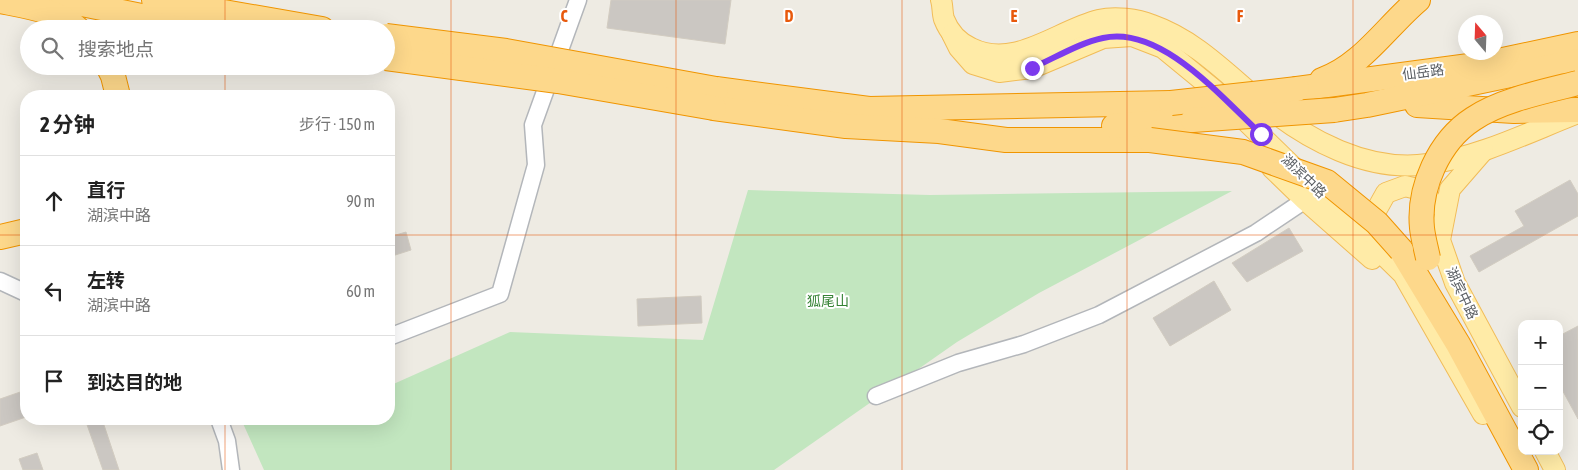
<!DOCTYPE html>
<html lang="zh">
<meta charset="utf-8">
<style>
body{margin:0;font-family:"Asap Condensed","Noto Sans SC",sans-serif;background:#f2f2f2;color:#222}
.controls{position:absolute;right:15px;bottom:15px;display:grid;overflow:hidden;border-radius:10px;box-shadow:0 5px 20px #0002}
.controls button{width:45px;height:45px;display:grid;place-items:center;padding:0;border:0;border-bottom:1px solid #e0e0e0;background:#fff;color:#222;font:25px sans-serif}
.compass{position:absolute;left:1458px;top:15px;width:45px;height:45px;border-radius:50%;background:#fff;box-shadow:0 5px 20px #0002;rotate:341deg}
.stop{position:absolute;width:15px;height:15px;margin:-11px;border:4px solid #7c3aed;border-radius:50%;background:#fff}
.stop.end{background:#7c3aed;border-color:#fff;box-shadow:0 1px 5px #0008}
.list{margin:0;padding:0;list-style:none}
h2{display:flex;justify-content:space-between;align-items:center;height:65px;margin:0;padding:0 20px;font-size:21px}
h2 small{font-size:16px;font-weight:400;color:#767676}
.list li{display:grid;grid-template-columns:32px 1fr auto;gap:15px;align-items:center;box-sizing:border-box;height:90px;padding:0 20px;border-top:1px solid #e0e0e0}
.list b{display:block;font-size:19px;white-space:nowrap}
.list p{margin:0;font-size:16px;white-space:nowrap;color:#767676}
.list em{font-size:16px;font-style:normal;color:#767676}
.icon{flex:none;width:28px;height:28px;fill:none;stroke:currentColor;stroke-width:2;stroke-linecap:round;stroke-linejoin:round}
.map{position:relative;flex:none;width:1578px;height:470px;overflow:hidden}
.search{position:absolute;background:#fff;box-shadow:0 5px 20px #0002;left:20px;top:20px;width:375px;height:55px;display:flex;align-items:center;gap:12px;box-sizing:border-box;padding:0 18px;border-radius:28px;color:#767676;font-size:19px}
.panel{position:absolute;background:#fff;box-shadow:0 5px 20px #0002;left:20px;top:90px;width:375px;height:335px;border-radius:20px}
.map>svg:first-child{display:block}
.green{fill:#c2e6bf}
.building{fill:#cbc7c2;stroke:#d2ccc1}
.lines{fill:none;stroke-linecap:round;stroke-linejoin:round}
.minor-casing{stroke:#b3b6ba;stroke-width:19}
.major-casing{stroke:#f1bc58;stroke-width:22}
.highway-casing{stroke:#f09500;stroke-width:26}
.minor{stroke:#fff;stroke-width:16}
.major{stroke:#ffeba7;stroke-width:20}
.highway{stroke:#fdd88b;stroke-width:24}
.highway-bridge-casing{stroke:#f09500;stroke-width:26;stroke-linecap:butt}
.highway-bridge{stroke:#fdd88b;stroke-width:24}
.route{stroke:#7c3aed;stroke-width:6}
.grid{fill:none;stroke:#e8590c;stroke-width:1;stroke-opacity:0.55}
.labels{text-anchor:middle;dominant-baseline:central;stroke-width:4;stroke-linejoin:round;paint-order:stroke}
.street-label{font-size:14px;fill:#5b5f64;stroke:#fff}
.park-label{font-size:14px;fill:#358234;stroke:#fff}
.grid-label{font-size:16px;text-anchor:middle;font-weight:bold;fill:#e8590c;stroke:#fff;stroke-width:4;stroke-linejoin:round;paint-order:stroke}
</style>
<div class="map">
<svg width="1578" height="470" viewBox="0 0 1578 470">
<rect width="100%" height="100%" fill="#eeebe3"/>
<path class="green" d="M748 190 930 195 1232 191 1039 293 957 342 774 470H264L241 419H389V386L510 332 703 340Z"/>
<g class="building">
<path d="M611 0H731L725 44 607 28Z"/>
<path d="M1570 180 1578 194V216L1479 272 1470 256 1524 226 1515 211Z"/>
<path d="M1289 228 1303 251 1247 282 1232 263Z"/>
<path d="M406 232 411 250 389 257V237Z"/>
<path d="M1214 281 1231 310 1170 346 1153 318Z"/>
<path d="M701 296 702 323 638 326 637 299Z"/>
<path d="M1578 326V419L1559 384V336Z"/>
<path d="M26 390V417L0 426V399Z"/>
<path d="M85 419H102L119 470H103Z"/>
<path d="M37 453 43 470H23L19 459Z"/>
</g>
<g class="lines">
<defs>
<g id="minor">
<path d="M0 281 26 293"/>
<path d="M389 337 500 294 536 165 533 125 578 0"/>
<path d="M876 396 958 363 1024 344 1099 315 1256 233 1305 200"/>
<path d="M219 419 227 441 231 470"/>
</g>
<g id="major">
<path d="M941 0C943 6 942 13 944 19 949 32 958 42 971 48 1015 70 1058 30 1099 20 1115 16 1137 19 1152 25 1195 40 1227 74 1262 103 1307 140 1368 173 1428 164 1480 157 1529 132 1578 113"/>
<path d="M952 34 959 48 973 64 999 72 1032 68 1103 38 1132 36 1163 48 1213 89 1403 274 1483 414"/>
<path d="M1483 151 1450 189 1440 240 1455 283 1522 407"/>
<path d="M1269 158 1272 168 1305 200 1372 259"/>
<path d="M1370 232 1372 218 1386 193 1405 186 1425 191 1433 204"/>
<path d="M1545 451 1555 470"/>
</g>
<g id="highway">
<path d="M62 0 206 29"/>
<path d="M154 0 322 29"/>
<path d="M0 1C25 6 60 11 78 29"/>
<path d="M108 66 113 76 118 96"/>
<path d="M1322 80C1362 66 1387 26 1418 0"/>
<path d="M716 89 869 109 1171 103"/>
<path d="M1297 89 1484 64 1578 44"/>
<path d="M1417 105 1514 111 1578 110"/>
<path d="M714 108 846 126 939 131 1006 140H1150"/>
<path d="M1334 110 1367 105 1578 61"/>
<path d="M1114 126 1193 120"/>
<path d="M0 237 26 231"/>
<path d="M1401 250 1458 344 1526 470"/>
</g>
</defs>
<use href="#minor" class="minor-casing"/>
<use href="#major" class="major-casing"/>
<use href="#highway" class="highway-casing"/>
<use href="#minor" class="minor"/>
<use href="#major" class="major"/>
<use href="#highway" class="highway"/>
<defs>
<g id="highway-bridge">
<path d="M386 36 506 51 716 89"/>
<path d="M386 58 558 81 714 108"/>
<path d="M1171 103 1297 89"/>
<path d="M1193 120 1334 110"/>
<path d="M1150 140 1243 152 1327 182 1377 223 1401 250"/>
<path d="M1428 258C1426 248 1423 238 1422 228 1418 188 1439 141 1473 119 1501 100 1546 91 1578 83"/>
</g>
</defs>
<use href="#highway-bridge" class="highway-bridge-casing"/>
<use href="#highway-bridge" class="highway-bridge"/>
</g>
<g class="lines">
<path class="route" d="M1032 68C1055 58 1079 43 1103 38 1161 25 1222 98 1261 134"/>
</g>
<path class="grid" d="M225 0V29M451 0V470M676 0V470M902 0V470M1127 0V470M1353 0V470M225 66V96M0 235H26M389 235H1578M225 419V470"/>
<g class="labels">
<g class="street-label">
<text transform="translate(1423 72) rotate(-8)">仙岳路</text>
<text transform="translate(1304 176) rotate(44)">湖滨中路</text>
<text transform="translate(1462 293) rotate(65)">湖宾中路</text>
</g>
<g class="park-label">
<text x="828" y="301">狐尾山</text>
</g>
</g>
<g class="grid-label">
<text x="564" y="22">C</text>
<text x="789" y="22">D</text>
<text x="1014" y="22">E</text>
<text x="1240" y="22">F</text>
</g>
</svg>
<div class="controls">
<button>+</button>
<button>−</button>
<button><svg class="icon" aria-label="locate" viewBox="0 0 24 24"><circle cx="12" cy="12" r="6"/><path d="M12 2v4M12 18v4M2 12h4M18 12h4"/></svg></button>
</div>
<svg class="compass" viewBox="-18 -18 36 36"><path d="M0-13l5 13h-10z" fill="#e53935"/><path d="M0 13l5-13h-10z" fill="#767676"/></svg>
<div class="stop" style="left:1261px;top:134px"></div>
<div class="stop end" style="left:1032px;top:68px"></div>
<div class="search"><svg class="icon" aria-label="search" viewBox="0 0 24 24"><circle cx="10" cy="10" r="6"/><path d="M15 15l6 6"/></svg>搜索地点</div>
<section class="panel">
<h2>2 分钟<small>步行 · 150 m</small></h2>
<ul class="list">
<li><svg class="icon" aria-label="ahead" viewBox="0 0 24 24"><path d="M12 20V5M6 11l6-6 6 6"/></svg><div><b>直行</b><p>湖滨中路</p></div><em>90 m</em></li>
<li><svg class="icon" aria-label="left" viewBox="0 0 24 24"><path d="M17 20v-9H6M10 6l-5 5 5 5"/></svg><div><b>左转</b><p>湖滨中路</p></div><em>60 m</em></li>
<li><svg class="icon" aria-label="arrive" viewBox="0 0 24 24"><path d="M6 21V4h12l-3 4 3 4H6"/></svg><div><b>到达目的地</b></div></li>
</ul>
</section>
</div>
